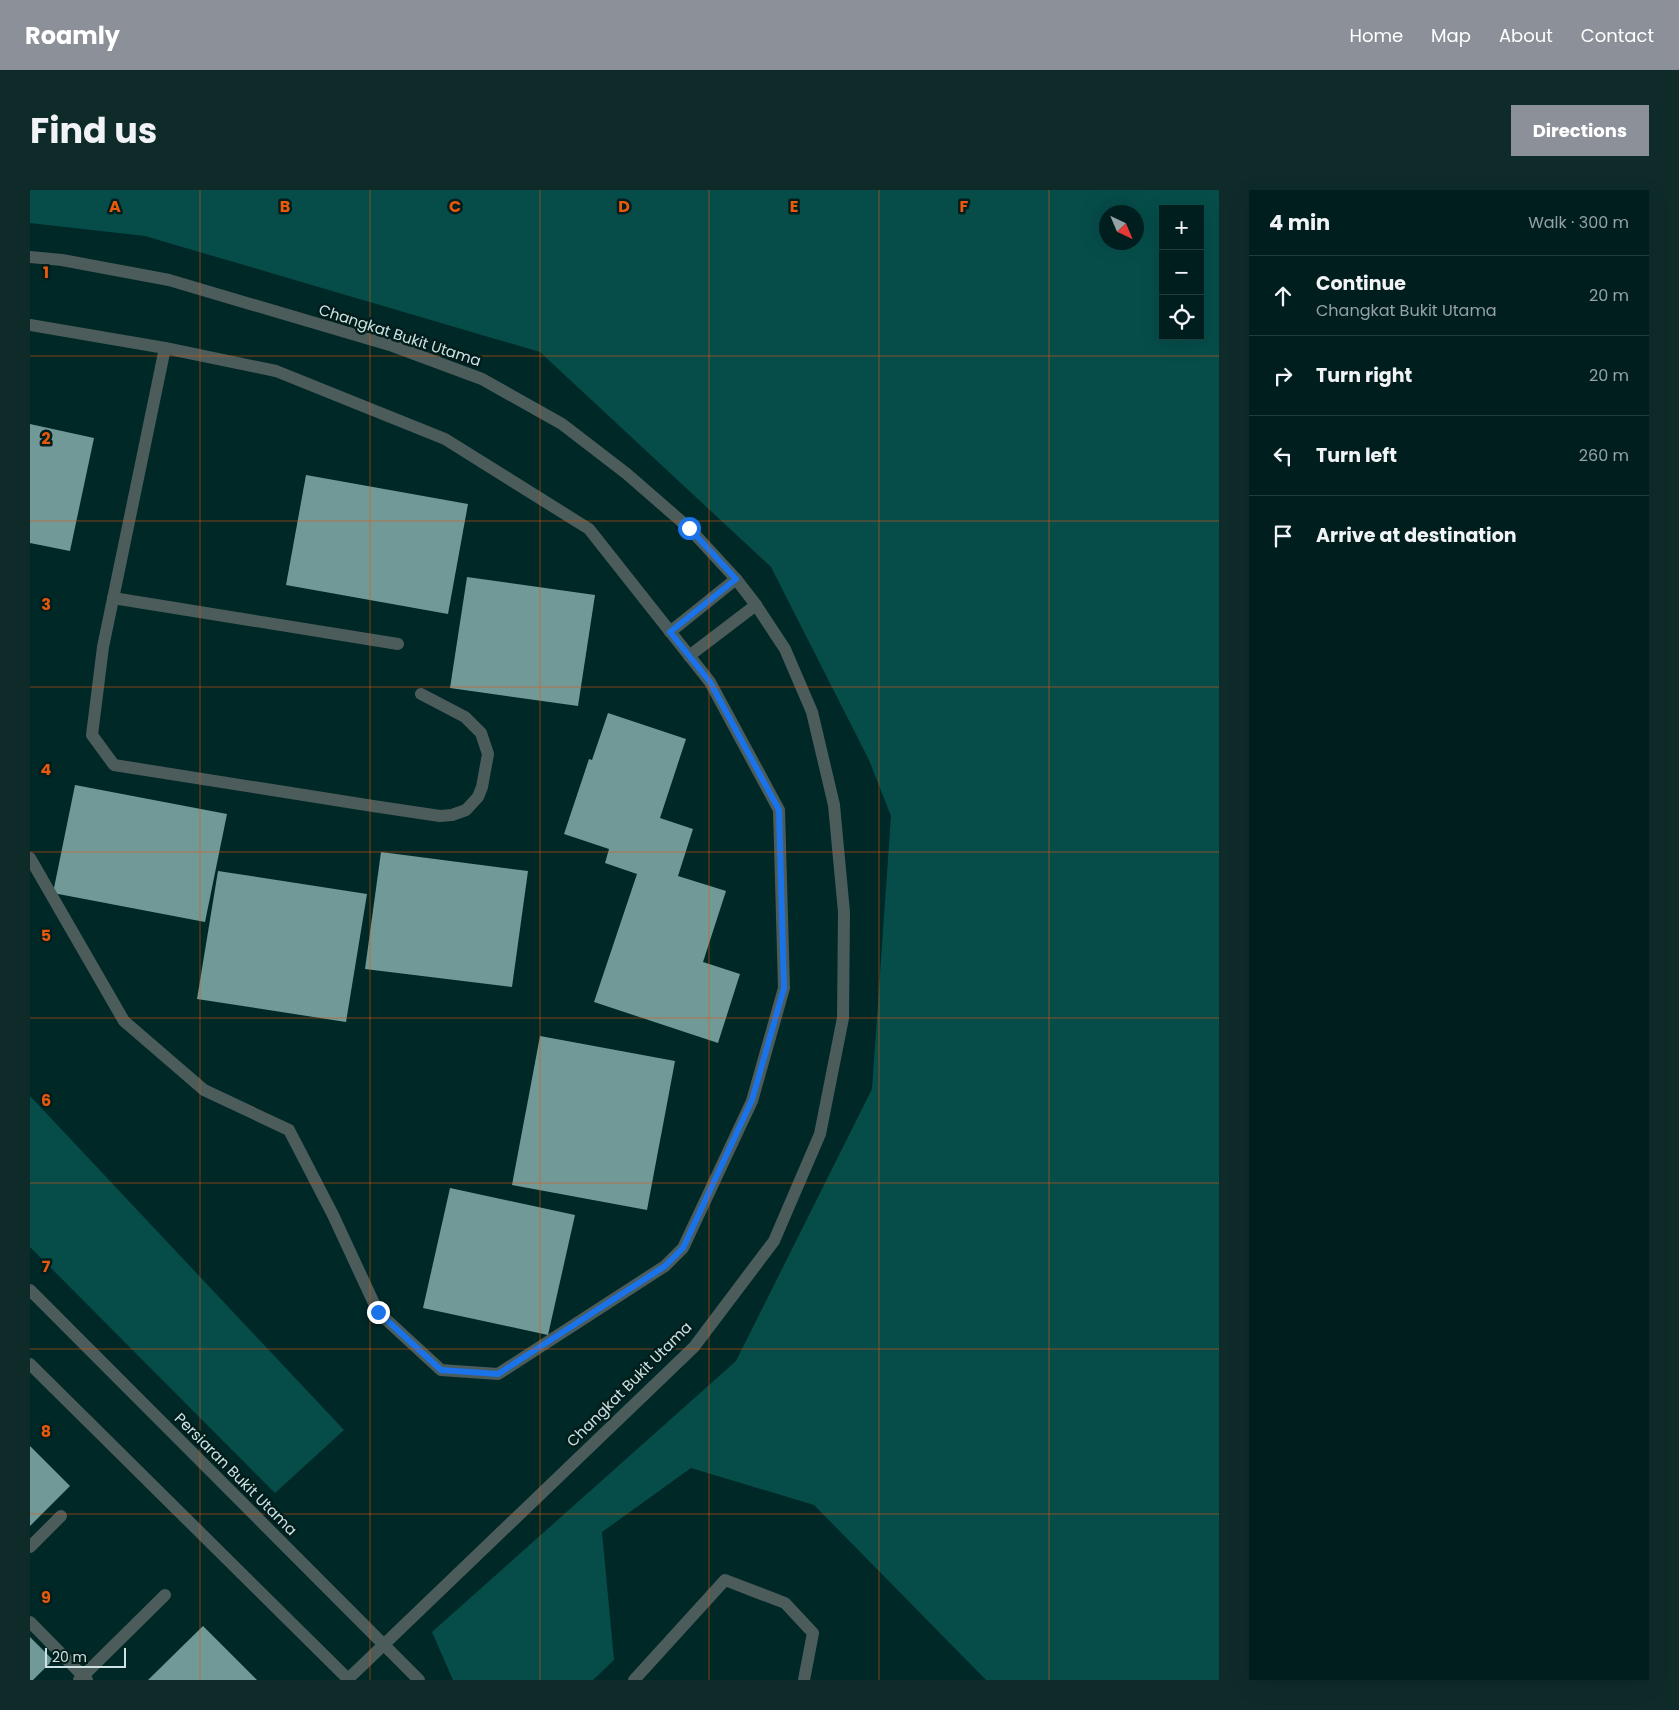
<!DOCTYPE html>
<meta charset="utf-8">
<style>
body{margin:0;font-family:Poppins,sans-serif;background:#0e2b2a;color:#f1f3f6}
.controls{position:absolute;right:15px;top:15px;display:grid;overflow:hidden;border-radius:0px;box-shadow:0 5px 20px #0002}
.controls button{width:45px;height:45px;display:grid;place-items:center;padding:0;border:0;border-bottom:1px solid #223c3b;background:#001e1d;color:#f1f3f6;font:25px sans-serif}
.compass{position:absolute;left:1069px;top:15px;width:45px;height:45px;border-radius:50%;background:#001e1d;box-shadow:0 5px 20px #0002;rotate:136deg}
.scale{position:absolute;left:15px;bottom:12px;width:81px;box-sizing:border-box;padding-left:5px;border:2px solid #cee2e1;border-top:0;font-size:14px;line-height:18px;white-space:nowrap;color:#cee2e1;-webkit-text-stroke:4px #011d1c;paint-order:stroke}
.stop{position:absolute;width:15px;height:15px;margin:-11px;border:4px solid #1a73e8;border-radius:50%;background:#fff}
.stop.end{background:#1a73e8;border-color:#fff;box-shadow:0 1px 5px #0008}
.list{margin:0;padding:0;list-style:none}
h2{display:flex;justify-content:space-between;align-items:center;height:65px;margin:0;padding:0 20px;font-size:21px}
h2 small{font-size:16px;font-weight:400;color:#95a2a4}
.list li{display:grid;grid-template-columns:32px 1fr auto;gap:15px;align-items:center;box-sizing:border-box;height:80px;padding:0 20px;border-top:1px solid #223c3b}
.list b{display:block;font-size:19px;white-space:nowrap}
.list p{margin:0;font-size:16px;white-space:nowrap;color:#95a2a4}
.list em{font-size:16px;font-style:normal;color:#95a2a4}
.icon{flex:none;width:28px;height:28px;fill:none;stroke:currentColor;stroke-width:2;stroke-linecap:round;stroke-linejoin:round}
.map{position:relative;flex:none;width:1189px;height:1490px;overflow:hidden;border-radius:0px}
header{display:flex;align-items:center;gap:30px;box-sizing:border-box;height:70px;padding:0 25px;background:#8c9099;color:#fff}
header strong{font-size:24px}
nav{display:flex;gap:28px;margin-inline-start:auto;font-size:18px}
.intro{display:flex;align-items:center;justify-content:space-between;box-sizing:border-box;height:120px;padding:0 30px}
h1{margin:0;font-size:35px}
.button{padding:12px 22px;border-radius:0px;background:#8c9099;color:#fff;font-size:18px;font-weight:700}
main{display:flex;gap:30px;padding:0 30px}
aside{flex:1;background:#001e1d;border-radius:0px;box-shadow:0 5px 20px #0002}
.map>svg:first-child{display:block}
.green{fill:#064d4a;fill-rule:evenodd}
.building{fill:#719997}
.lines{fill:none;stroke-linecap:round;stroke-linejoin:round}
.minor{stroke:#4b5c5a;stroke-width:12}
.route{stroke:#1a73e8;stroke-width:6}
.grid{fill:none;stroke:#e8590c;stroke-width:1;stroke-opacity:0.55}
.labels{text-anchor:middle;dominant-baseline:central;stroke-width:5;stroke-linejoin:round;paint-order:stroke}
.street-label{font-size:15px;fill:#cee2e1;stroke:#011d1c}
.grid-label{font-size:16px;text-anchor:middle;font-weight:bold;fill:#e8590c;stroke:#011d1c;stroke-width:5;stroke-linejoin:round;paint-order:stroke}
</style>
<header>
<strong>Roamly</strong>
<nav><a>Home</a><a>Map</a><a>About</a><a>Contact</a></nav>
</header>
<div class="intro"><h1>Find us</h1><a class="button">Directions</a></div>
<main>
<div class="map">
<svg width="1189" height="1490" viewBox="0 0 1189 1490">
<rect width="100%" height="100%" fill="#002827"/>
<g class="green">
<path d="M0 0H1189V1490H956L784 1315 661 1278 572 1342 584 1470 563 1490H423L402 1442 706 1171 842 899 861 626 839 570 741 377 510 162 115 46 0 33ZM1133 19H1170V146H1133ZM1106 22V52H1076V22Z"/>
<path d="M0 906 314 1240 245 1303 0 1057Z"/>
</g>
<g class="building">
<path d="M0 234 64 248 40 361 0 353Z"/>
<path d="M276 285 438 314 418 424 256 395Z"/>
<path d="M437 387 565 405 548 516 420 498Z"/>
<path d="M578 523 656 549 630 628 663 639 648 686 696 701 673 772 710 784 688 853 564 812 607 684 575 673 579 659 534 644 559 569 562 570Z"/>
<path d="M45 595 197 624 175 732 23 703Z"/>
<path d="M351 662 498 681 482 797 335 779Z"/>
<path d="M188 681 337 704 316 832 167 809Z"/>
<path d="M510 846 645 871 617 1020 482 995Z"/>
<path d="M420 998 545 1025 518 1145 393 1118Z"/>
<path d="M0 1256 40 1296 0 1336Z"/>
<path d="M173 1436 227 1490H118Z"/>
<path d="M0 1447 23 1470 3 1490H0Z"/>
</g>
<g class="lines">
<g class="minor">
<path d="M0 67 32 70 139 90 363 156 452 189 532 234 597 284 659 338 706 389 726 415 755 459 782 522 804 615 814 722 813 828 790 944 744 1051 664 1157 318 1489"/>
<path d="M0 135 135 158 246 181 415 249 559 339 680 492 749 620 754 798 722 911 653 1058 635 1076 468 1184 411 1180 348 1122 303 1025 259 940 174 900 94 831 0 668"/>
<path d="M135 158 73 457 62 545 84 575 343 616 410 626 422 625 436 620 448 607 452 597 458 564 451 543 435 527 391 504"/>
<path d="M83 408 368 454"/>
<path d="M640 442 706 389"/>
<path d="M659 466 726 415"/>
<path d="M0 1100 389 1490"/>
<path d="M0 1174 319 1490"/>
<path d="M0 1357 31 1326"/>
<path d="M0 1432 57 1490"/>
<path d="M49 1490 135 1405"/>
<path d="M604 1490 695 1390 755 1413 783 1443 774 1490"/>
</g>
</g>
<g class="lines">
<path class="route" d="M348 1122 411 1180 468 1184 635 1076 653 1058 722 910 754 798 749 620 680 492 640 442 706 389 659 338"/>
</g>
<path class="grid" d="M170 0V1490M340 0V1490M510 0V1490M679 0V1490M849 0V1490M1019 0V1490M0 166H1189M0 331H1189M0 497H1189M0 662H1189M0 828H1189M0 993H1189M0 1159H1189M0 1324H1189"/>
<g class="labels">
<g class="street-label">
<text transform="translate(370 145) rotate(18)">Changkat Bukit Utama</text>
<text transform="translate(599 1194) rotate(-45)">Changkat Bukit Utama</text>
<text transform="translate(206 1284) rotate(45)">Persiaran Bukit Utama</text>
</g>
</g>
<g class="grid-label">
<text x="85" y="22">A</text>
<text x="255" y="22">B</text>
<text x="425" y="22">C</text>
<text x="594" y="22">D</text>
<text x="764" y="22">E</text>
<text x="934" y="22">F</text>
<text x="16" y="88">1</text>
<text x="16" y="254">2</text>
<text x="16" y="420">3</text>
<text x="16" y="585">4</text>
<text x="16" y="751">5</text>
<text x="16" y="916">6</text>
<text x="16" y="1082">7</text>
<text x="16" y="1247">8</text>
<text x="16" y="1413">9</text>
</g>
</svg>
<div class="controls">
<button>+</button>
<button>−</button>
<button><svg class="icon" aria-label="locate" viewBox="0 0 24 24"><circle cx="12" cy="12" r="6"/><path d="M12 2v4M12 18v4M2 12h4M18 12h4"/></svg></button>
</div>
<svg class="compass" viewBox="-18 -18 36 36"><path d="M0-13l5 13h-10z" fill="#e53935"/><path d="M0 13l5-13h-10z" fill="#95a2a4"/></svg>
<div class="scale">20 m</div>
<div class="stop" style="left:659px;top:338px"></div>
<div class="stop end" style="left:348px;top:1122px"></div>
</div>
<aside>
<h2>4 min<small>Walk · 300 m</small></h2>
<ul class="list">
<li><svg class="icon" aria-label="ahead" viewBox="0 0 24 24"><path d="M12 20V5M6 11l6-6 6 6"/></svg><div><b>Continue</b><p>Changkat Bukit Utama</p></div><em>20 m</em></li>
<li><svg class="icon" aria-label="right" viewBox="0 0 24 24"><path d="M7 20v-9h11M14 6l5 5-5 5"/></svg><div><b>Turn right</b></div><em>20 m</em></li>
<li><svg class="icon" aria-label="left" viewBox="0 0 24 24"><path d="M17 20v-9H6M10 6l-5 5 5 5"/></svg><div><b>Turn left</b></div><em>260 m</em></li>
<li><svg class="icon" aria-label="arrive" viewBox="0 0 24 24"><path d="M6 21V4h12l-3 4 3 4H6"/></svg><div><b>Arrive at destination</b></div></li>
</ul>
</aside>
</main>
